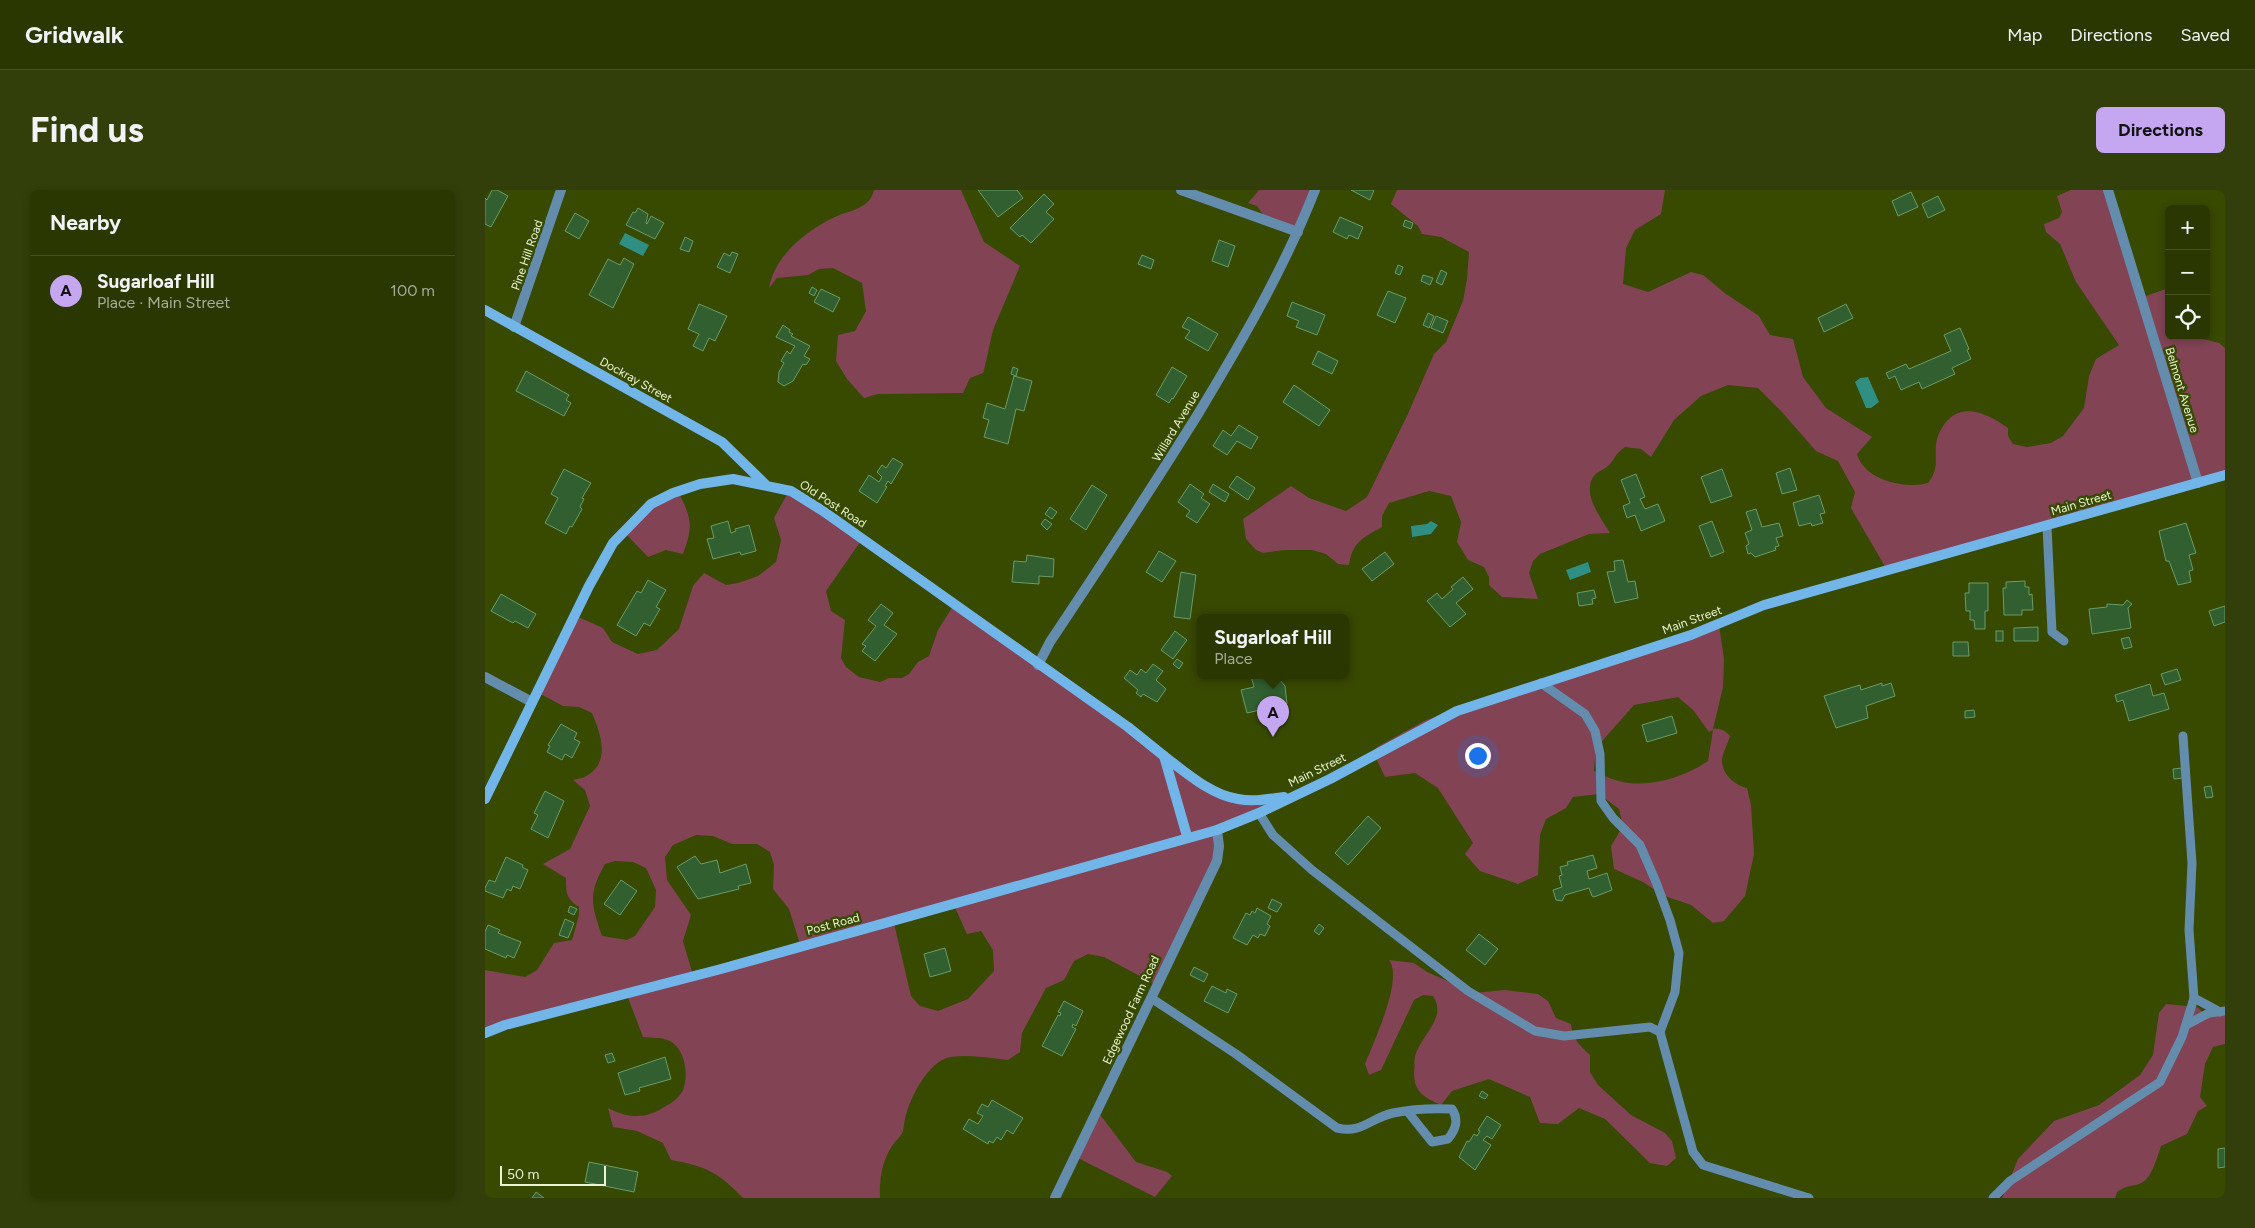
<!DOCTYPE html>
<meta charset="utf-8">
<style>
body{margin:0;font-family:Figtree,sans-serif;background:#323f0a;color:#f1f3f6}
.controls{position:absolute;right:15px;top:15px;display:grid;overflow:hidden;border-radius:8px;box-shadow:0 2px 8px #0003}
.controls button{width:45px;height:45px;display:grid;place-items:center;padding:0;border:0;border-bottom:1px solid #465122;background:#2a3700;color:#f1f3f6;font:25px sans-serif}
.scale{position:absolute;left:15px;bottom:12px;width:106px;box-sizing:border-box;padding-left:5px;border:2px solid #e8f4d2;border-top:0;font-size:14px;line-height:18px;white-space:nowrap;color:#e8f4d2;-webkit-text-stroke:4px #384900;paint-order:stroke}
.you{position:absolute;left:992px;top:565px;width:18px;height:18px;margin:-12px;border:4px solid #fff;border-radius:50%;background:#1a73e8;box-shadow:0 0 0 8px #1a73e833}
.badge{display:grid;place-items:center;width:32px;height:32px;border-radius:50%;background:#c5a6f0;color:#111;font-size:16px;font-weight:700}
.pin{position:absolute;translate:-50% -41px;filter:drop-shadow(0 1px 2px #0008)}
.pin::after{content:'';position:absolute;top:26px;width:18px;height:15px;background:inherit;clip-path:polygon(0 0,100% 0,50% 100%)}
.popup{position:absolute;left:712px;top:424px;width:152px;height:65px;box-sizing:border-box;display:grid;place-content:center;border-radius:8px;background:#2a3700;filter:drop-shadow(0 1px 4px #0005);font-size:16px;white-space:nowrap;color:#a5ac99}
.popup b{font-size:19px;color:#f1f3f6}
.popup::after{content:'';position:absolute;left:50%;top:100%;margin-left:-10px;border:10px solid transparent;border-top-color:#2a3700}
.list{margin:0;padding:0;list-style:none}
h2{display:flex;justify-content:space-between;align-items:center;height:65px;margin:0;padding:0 20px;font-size:21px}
h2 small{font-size:16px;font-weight:400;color:#a5ac99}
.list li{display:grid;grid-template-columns:32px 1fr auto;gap:15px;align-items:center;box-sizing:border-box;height:70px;padding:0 20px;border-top:1px solid #465122}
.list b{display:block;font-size:19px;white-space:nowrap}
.list p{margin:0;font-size:16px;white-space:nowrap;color:#a5ac99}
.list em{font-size:16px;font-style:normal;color:#a5ac99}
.icon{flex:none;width:28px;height:28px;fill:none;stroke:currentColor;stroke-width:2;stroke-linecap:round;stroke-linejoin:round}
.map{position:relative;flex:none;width:1740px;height:1008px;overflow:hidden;border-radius:8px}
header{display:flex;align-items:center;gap:30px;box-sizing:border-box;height:70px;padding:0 25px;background:#2a3700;border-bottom:1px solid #465122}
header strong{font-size:24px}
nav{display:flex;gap:28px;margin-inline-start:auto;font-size:18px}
.intro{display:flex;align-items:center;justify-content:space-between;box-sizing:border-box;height:120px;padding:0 30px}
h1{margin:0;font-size:35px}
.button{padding:12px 22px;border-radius:8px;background:#c5a6f0;color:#111;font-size:18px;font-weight:700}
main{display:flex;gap:30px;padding:0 30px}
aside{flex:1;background:#2a3700;border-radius:8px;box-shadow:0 2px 8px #0003}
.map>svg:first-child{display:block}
.green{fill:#824455;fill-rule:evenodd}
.water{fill:#2f8f83}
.building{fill:#315f30;stroke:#6a9c68}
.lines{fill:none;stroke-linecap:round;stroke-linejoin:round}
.lane{stroke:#638cad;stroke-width:9}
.street{stroke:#638cad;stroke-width:10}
.secondary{stroke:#72b5e9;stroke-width:10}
.labels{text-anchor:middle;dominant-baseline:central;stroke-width:5;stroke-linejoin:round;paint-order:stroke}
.street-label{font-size:12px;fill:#e8f4d2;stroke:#384900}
</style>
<header>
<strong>Gridwalk</strong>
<nav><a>Map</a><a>Directions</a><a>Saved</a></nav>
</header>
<div class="intro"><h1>Find us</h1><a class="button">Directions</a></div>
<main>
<aside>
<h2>Nearby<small></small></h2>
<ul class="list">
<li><span class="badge">A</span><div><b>Sugarloaf Hill</b><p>Place · Main Street</p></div><em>100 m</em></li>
</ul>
</aside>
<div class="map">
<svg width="1740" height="1008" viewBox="0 0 1740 1008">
<rect width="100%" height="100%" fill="#384900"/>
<g class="green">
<path d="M389 0H476L499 52 535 76 508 140 499 180 498 183 485 188 478 203 393 204 379 208 362 189 351 171 353 145 370 141 381 121 377 93 348 78 334 79 323 85 292 88 284 98C290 65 322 40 350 27 365 20 385 19 389 0Z"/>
<path d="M774 0H829L813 39 779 26 772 16 763 13Z"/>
<path d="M912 0H1180L1176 24 1150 40 1141 58 1138 94 1163 102 1206 82 1218 85 1241 104 1274 126 1285 145 1308 149 1318 187 1341 218 1387 247 1372 264C1380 291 1420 299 1443 293 1456 276 1448 267 1452 249 1453 245 1455 241 1457 238 1473 210 1501 222 1523 238V246L1528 254 1542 257 1566 253 1578 246 1599 218 1604 186 1611 169 1634 155 1591 92 1575 54 1561 42 1559 34 1574 28 1577 22 1572 6 1586 0H1625L1658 107 1684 98V146H1717L1718 149 1734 153 1740 158V282L1402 380 1366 318 1370 302 1353 271 1331 261 1296 221 1273 198 1243 195 1216 206 1189 230 1166 267 1156 259 1140 257C1129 265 1132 266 1125 274 1121 279 1113 281 1109 286 1096 303 1116 328 1125 343L1104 344 1055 364 1048 371 1044 383 1053 409 1017 407 1004 395V387L999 377 983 370 972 352 976 332 966 306 944 301 904 313 897 326V337C878 348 867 352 864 375L853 374 841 364 827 360H798L778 363 771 360 761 349 758 329 806 296 824 308 861 321 882 307 922 226 949 164 961 152 978 111 982 89 984 62 956 47 937 44 933 36 906 14Z"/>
<path d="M305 299 378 348 341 401 346 421 360 430 356 468 361 477 374 487 395 492 404 488H417L424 484 433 472 444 466 453 440 470 413 728 598 745 605 789 612 732 637 730 674 670 794 619 767 603 764 589 771 579 790 561 798 537 843 535 862 523 870C505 868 485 864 466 867 443 870 424 910 420 929 419 933 419 937 418 941 416 947 410 951 407 956 397 971 394 990 395 1008H258C234 983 221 976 186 970L178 953 152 941 128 937 123 918C144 929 161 929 181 916 188 912 194 908 198 900 204 885 200 859 185 851 177 847 166 848 158 847L142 805 0 841V780L40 787 52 780 69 753 87 750 94 725V717C81 709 81 702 81 688L58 674 85 659 105 616 100 600 88 590C92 589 99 588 103 585 126 571 115 542 107 523L94 517 78 516 52 502 91 426 118 438 127 452 153 464 172 460 194 439 208 396 219 383 241 395 253 393 273 386 291 372 296 350 289 328ZM211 645 228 646 247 654H272L285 662 289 675 288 699 304 719 314 751 309 755 207 782 198 751 206 725 182 690 180 667 188 655ZM130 671 148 672 161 678 171 700 170 717 150 746 142 750 117 746C106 714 103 704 120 674ZM467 711 482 744 496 741 508 760 509 781 483 809 453 821 435 816 426 806 408 729Z"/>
<path d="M193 301C206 328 209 335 198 364L181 360 163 367 138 341 168 310Z"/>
<path d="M1234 435 1239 469 1238 497 1228 539C1235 538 1240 540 1245 546 1243 553 1238 562 1237 570 1237 584 1249 595 1262 598L1266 615 1269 664 1260 706 1239 731 1228 733 1206 715 1177 705 1158 692 1129 679 1126 656 1138 636 1134 619 1114 604 1088 607 1081 618 1061 629 1055 645 1053 685 1033 694 995 681 980 664 988 653 953 598 930 583 900 587 888 562 892 557 941 530ZM1193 507 1208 520 1224 542 1228 540 1223 571C1199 587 1164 599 1134 591 1125 589 1117 585 1109 581L1111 558 1149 515Z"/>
<path d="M904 770 929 773 942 782 990 803 1019 800 1053 804 1063 811 1071 828 1086 834C1087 848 1095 856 1105 865V882L1113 895 1146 925 1180 943 1187 951 1191 968 1182 976 1165 973 1120 929 1094 918 1073 934 1055 933 1045 907 1004 889 967 901 956 915C939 907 929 903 929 882 930 877 929 871 930 866 935 846 963 828 948 806L938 805 929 810 896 880 884 885 880 874C888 853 919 789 904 770Z"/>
<path d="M1681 814 1712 817 1719 823 1740 822V854L1728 857 1720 874 1715 907 1722 916 1713 921 1702 944 1676 956C1672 967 1667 990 1654 994 1644 997 1642 995 1632 1002L1630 1008H1517L1533 969 1569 931 1614 915 1655 885 1668 865 1674 823Z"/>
<path d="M613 922 651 972 682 982 687 986 670 1007 591 967Z"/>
</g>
<g class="water">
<path d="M140 43 164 55 158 66 134 54Z"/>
<path d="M1383 187 1394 212 1386 218H1381L1370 192 1375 188Z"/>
<path d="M946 331 953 335 946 344 927 347 926 336 942 334Z"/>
<path d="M1103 372 1106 382 1085 390 1081 380Z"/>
</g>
<g class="building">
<path d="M7 0H12L23 6 6 37 0 34V8L2 10Z"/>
<path d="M493 0H532L538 8 513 27Z"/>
<path d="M866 0H889L885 10Z"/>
<path d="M1426 2 1433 17 1413 26 1407 11Z"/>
<path d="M559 4 569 14 561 22 569 29 546 53 537 45 535 47 525 38Z"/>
<path d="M1453 6 1460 20 1443 28 1437 14Z"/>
<path d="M153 18 163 24 161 33 162 34 166 26 179 33 170 49 141 35 148 22 150 23Z"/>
<path d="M90 23 104 31 94 49 80 41Z"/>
<path d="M855 27 878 37 873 49 864 45 862 49 848 42Z"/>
<path d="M920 30 928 33 926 39 918 36Z"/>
<path d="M200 47 208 51 204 62 195 59Z"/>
<path d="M734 50 750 56 743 77 727 71Z"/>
<path d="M247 62 253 64 245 83 232 77 239 63 245 66Z"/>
<path d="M657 65 669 70 666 79 653 74Z"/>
<path d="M139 68 149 74 128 118 104 105 123 69 135 75Z"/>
<path d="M913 75 918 77 915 85 910 83Z"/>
<path d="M956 80 962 83 957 95 951 92Z"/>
<path d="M938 85 948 88 945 95 936 91Z"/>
<path d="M327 97 332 100 329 106 324 103Z"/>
<path d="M336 99 355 108 348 122 329 112Z"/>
<path d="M903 101 921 108 910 133 892 125Z"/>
<path d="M807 112 840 125 832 145 811 137 814 131 802 126Z"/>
<path d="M214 114 242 126 230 151 224 148 218 161 208 156 214 144 203 139Z"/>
<path d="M1361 114 1368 128 1339 142 1333 128Z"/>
<path d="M943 123 949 126 944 138 938 135Z"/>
<path d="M951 126 963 131 958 143 946 138Z"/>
<path d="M703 127 733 144 723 161 700 148 705 141 697 137Z"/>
<path d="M298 135 305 140 304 142 308 144 306 146 325 156 319 166 325 169 321 175 318 174 308 191 299 196 293 192 294 182 299 173 296 171 302 161 305 164 310 156 291 147Z"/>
<path d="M1475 138 1484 159 1482 160 1486 169 1467 178 1470 184 1437 199 1434 192 1416 200 1410 186 1404 189 1401 183 1421 174 1424 179 1466 161 1459 145Z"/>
<path d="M833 161 853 171 847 184 827 174Z"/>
<path d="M528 177 533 179 531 186 526 184Z"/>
<path d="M687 177 702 186 688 209 687 208 684 213 671 205Z"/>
<path d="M41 181 84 205 81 210 86 213 79 226 31 201Z"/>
<path d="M529 186 547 191 539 221 531 219 523 254 499 247 504 230 498 228 502 213 520 219Z"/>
<path d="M809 195 845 220 834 236 798 212Z"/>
<path d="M754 235 773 247 766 259 752 251 742 265 728 256 738 240 746 246Z"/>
<path d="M408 268 418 274 406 294 403 291 400 296 402 297 392 313 374 301 384 285 394 292 397 287 392 282 397 275 401 278Z"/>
<path d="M1305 278 1312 300 1297 304 1291 283Z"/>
<path d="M79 279 106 293 97 308 99 309 95 317 97 319 87 337 85 336 81 344 60 333 73 308 66 304Z"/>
<path d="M1237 279 1247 306 1226 313 1216 287Z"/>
<path d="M1151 284 1160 307 1155 309 1160 319 1173 314 1180 331 1156 341 1150 325 1142 328 1138 316 1145 313 1136 290Z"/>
<path d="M752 286 770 298 763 310 744 297Z"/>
<path d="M705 294 719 304 716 308 725 314 712 333 701 326 705 321 693 312Z"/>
<path d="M728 294 744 304 740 312 724 302Z"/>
<path d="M607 295 622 305 601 340 585 329Z"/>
<path d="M1334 305 1340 323 1335 324 1338 333 1327 336 1326 333 1314 336 1308 313Z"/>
<path d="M565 317 572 322 567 329 560 324Z"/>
<path d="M1271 319 1277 337 1294 333 1298 346 1291 348 1294 356 1290 357 1291 360 1270 367 1266 363 1263 364 1261 356 1264 354 1260 343 1267 340 1261 322Z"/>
<path d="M560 329 567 334 562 340 556 334Z"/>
<path d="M243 331 246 343 251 341 250 339 264 335 271 361 256 365 255 362 228 369 222 349 229 348 226 336Z"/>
<path d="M1227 331 1239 362 1226 367 1214 336Z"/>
<path d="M1701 333 1711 363 1704 365 1708 380 1704 381 1706 392 1693 395 1684 371H1681L1674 341Z"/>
<path d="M674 361 691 371 677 392 661 382Z"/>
<path d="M900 362 909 374 887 391 877 379Z"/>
<path d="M542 365 569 369 568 387 554 386V394L527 392 529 371 541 372Z"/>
<path d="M1138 370 1143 392 1150 391 1153 408 1130 413 1122 382 1130 381 1129 371Z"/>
<path d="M696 382 711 385 705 429 689 427Z"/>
<path d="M978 387 988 399 971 413 981 424 965 437 942 411 952 403 957 409 968 399 966 397Z"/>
<path d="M163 390 181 400 171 417 175 419 165 436 159 433 151 446 132 435 152 401 156 403Z"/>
<path d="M1540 391V397H1544V405L1547 404 1548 420H1537V425H1519L1518 398H1521V392Z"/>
<path d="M1484 393H1503V421H1500V439H1490L1489 430H1485V421H1481L1480 403H1484Z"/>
<path d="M1109 400 1111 408 1107 409 1108 414 1094 416 1092 403Z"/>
<path d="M16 404 51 424 43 438 30 431 28 433 6 421Z"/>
<path d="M1642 410 1647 414 1643 418 1646 438 1607 444 1604 419 1622 417V414L1638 415Z"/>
<path d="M396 414 408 423 399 435 412 444 390 471 377 461 381 456 377 454 391 436 383 430Z"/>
<path d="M1740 416V432L1729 436 1724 421Z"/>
<path d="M1553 437V451H1529V438Z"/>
<path d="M690 441 702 450 688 469 676 460Z"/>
<rect x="1511" y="441" width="7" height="10"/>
<path d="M1644 447 1647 457 1639 459 1636 449Z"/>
<path d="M1468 452H1483L1484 466H1468Z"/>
<path d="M692 469 698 473 694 479 688 474Z"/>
<path d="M668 474 678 481 671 490 681 499 672 512 658 504 656 507 651 503 653 500 639 488 645 480 652 485 656 479 661 483Z"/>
<path d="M1692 479 1696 490 1680 495 1676 484Z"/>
<path d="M766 486H790L791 491 795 490 800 496 802 514 762 523 756 500 769 497Z"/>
<path d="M1397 493V496L1406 493 1410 506 1381 516 1383 528 1351 538 1339 506 1375 495 1376 500Z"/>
<path d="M1665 494 1668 506 1679 503 1684 519 1644 531 1638 510 1632 512 1630 505Z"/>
<path d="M1489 520 1490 527 1480 528V521Z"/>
<path d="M1187 526 1192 543 1162 552 1157 535Z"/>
<path d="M76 534 92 543 89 549 95 552 87 568 80 564 77 570 62 562 65 556 63 555Z"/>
<path d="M1697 578 1698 588 1689 589 1688 579Z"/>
<path d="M1726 596 1728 607 1721 608 1719 597Z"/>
<path d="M60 601 79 611 63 648 46 639 53 625 49 623Z"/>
<path d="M883 626 896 638 863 675 850 663Z"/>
<path d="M1108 665 1112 678 1102 681 1104 689 1122 683 1127 700 1109 707 1107 706 1104 698 1080 705 1077 711 1071 710 1068 700 1077 697 1074 686 1077 685 1075 677 1083 675 1082 672Z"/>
<path d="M210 666 216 674 232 670 235 683 261 674 266 693 253 696 254 699 213 709 192 677Z"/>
<path d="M21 667 38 675 37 677 43 680 35 699 28 696 26 701 22 699 18 708 0 701V698L4 690 10 692Z"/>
<path d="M136 690 152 701 135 725 119 714Z"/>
<path d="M787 709 797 714 792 722 783 718Z"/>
<path d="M85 716 92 719 89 725 83 722Z"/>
<path d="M772 718 786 726 782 734 785 736 780 746 775 744 773 748 768 745 762 755 748 748 761 723 765 725 767 721 770 723Z"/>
<path d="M80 729 89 733 83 748 74 745Z"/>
<path d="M834 734 839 738 834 745 829 741Z"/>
<path d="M3 735 15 740 13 743 36 752 29 768 22 765 21 768 0 759V742Z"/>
<path d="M994 744 1013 759 1000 775 981 760Z"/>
<path d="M460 758 466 781 445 787 439 764Z"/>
<path d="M709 777 723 784 719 792 705 785Z"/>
<path d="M727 796 741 803 742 799 752 804 743 823 719 811Z"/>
<path d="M579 811 598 821 591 836 588 834 587 837 591 839 577 866 557 856 573 825 575 826 576 823 573 822Z"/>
<path d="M127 863 130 871 123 873 120 865Z"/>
<path d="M180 867 186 889 154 898 155 901 140 905 133 883Z"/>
<path d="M997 901 1003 905 1000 909 994 906Z"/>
<path d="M507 910 538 928 528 944 522 940 516 950 512 947 508 953 504 951 503 954 478 939 484 929 493 934 498 926 492 923 497 914 503 917Z"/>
<path d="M1002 926 1016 935 1007 949 1002 946 998 950 1006 955 990 980 974 967 982 951 984 952 989 944 992 946 995 941 993 940Z"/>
<path d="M1740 958V977L1733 978V959Z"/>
<path d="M104 972 153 982 149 1002 100 992Z"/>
<path d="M51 1002 59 1008H47Z"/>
</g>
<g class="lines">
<g class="lane">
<path d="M1562 336 1567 442 1579 451"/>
<path d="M1056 493 1100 524 1110 541 1115 564 1116 611 1128 628 1155 655 1171 692 1185 730 1194 763 1190 802 1175 842"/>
<path d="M774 623 788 645 827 680 983 801 1050 841 1079 846 1165 837 1175 842 1208 962 1218 975 1324 1008"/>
<path d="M666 808 751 864 852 938C877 944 885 928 908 923 927 919 947 918 967 919 974 930 971 939 963 949L947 952 923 922"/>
<path d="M1709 808 1735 822"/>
<path d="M1701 835 1724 823 1740 821"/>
<path d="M1508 1008 1525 991 1675 892 1697 847 1709 808 1704 740 1707 673 1698 546"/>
</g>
<g class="street">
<path d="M696 0 813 42"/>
<path d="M1623 0 1713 293"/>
<path d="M29 137 76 0"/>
<path d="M553 475 565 452C615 377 665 301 713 224 757 151 799 79 830 0"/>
<path d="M0 487 47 512"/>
<path d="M570 1008 732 671 734 656 732 640"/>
</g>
<g class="secondary">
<path d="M0 120 237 252 280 294"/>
<path d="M679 566C700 582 726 605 753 609 768 612 783 609 799 607"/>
<path d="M0 609 104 396 128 353 166 314 188 303 215 294 248 289 306 301 338 321 643 537 679 566 702 646"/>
<path d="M0 843 20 835 236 779 732 640 774 623 845 589 972 521 1206 445 1279 415 1740 285"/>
</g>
</g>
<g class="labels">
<g class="street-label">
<text transform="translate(42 65) rotate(-71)">Pine Hill Road</text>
<text transform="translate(151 190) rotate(29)">Dockray Street</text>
<text transform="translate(1697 200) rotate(73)">Belmont Avenue</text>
<text transform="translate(691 236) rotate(-59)">Willard Avenue</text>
<text transform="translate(1596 313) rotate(-16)">Main Street</text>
<text transform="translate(348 314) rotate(33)">Old Post Road</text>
<text transform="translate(1207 430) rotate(-20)">Main Street</text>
<text transform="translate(832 580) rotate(-26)">Main Street</text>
<text transform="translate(348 734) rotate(-15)">Post Road</text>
<text transform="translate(646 820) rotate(-65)">Edgewood Farm Road</text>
</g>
</g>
</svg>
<div class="controls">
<button>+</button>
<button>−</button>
<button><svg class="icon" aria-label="locate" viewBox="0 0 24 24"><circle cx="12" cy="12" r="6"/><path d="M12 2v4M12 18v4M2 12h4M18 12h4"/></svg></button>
</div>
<div class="scale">50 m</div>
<div class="you"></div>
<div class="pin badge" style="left:788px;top:547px">A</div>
<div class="popup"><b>Sugarloaf Hill</b>Place</div>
</div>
</main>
